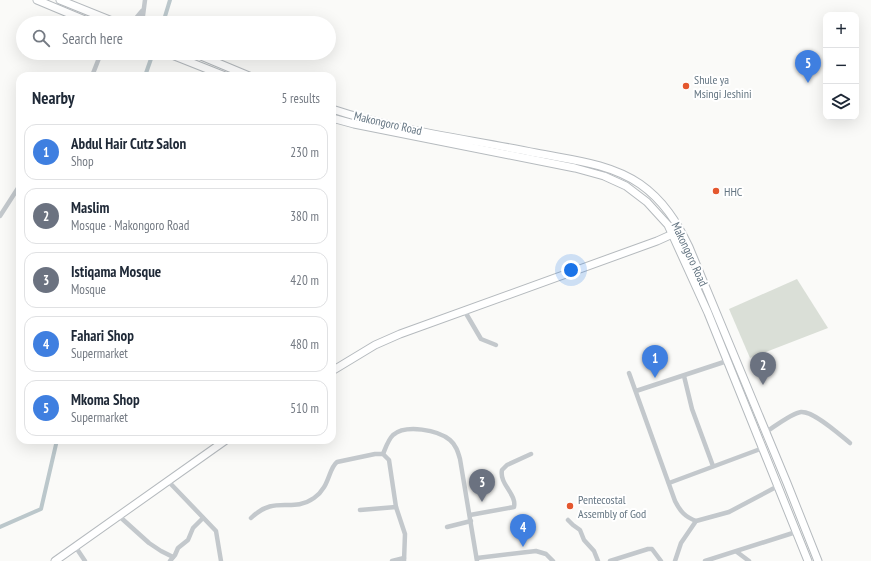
<!DOCTYPE html>
<meta charset="utf-8">
<style>
body{margin:0;font-family:"PT Sans Narrow",sans-serif;background:#f6f6f7;color:#1f2937}
.controls{position:absolute;right:12px;top:12px;display:grid;overflow:hidden;border-radius:8px;box-shadow:0 4px 16px #0002}
.controls button{width:36px;height:36px;display:grid;place-items:center;padding:0;border:0;border-bottom:1px solid #e0e1e3;background:#fff;color:#1f2937;font:20px sans-serif}
.you{position:absolute;left:571px;top:270px;width:14px;height:14px;margin:-10px;border:3px solid #fff;border-radius:50%;background:#1a73e8;box-shadow:0 0 0 6px #1a73e833}
.badge{display:grid;place-items:center;width:26px;height:26px;border-radius:50%;background:#0b8043;color:#fff;font-size:13px;font-weight:700}
.pin{position:absolute;translate:-50% -33px;filter:drop-shadow(0 1px 2px #0008)}
.pin::after{content:'';position:absolute;top:21px;width:14px;height:12px;background:inherit;clip-path:polygon(0 0,100% 0,50% 100%)}
.list{margin:0;padding:0;list-style:none}
h2{display:flex;justify-content:space-between;align-items:center;height:52px;margin:0;padding:0 16px;font-size:17px}
h2 small{font-size:13px;font-weight:400;color:#747a83}
.list li{display:grid;grid-template-columns:26px 1fr auto;gap:12px;align-items:center;box-sizing:border-box;height:56px;margin:0 8px 8px;padding:0 8px;border:1px solid #e0e1e3;border-radius:12px}
.list b{display:block;font-size:15px;white-space:nowrap}
.list p{margin:0;font-size:13px;white-space:nowrap;color:#747a83}
.list em{font-size:13px;font-style:normal;color:#747a83}
.icon{flex:none;width:22px;height:22px;fill:none;stroke:currentColor;stroke-width:2;stroke-linecap:round;stroke-linejoin:round}
.map{position:relative;flex:none;width:871px;height:561px;overflow:hidden}
.search{position:absolute;background:#fff;box-shadow:0 4px 16px #0002;left:16px;top:16px;width:320px;height:44px;display:flex;align-items:center;gap:10px;box-sizing:border-box;padding:0 14px;border-radius:22px;color:#747a83;font-size:15px}
.panel{position:absolute;background:#fff;box-shadow:0 4px 16px #0002;left:16px;top:72px;width:320px;height:372px;border-radius:12px}
.map>svg:first-child{display:block}
.green{fill:#dadfd7}
.lines{fill:none;stroke-linecap:round;stroke-linejoin:round}
.canal{stroke:#bbc7cb;stroke-width:4}
.primary-casing{stroke:#b5babe;stroke-width:9}
.minor{stroke:#c3c8cc;stroke-width:4.5}
.primary{stroke:#fff;stroke-width:7}
.poi-dot{fill:#e4572e;stroke:#fff;stroke-width:1.5}
.labels{text-anchor:middle;dominant-baseline:central;stroke-width:4;stroke-linejoin:round;paint-order:stroke}
.poi-label{font-size:12px;fill:#657683;stroke:#fff;text-anchor:start}
.street-label{font-size:12px;fill:#657683;stroke:#fff}
</style>
<div class="map">
<svg width="871" height="561" viewBox="0 0 871 561">
<rect width="100%" height="100%" fill="#fafaf8"/>
<path class="green" d="M797 279 828 328 750 358 729 309Z"/>
<g class="lines">
<g class="canal">
<path d="M163 23 170 0"/>
<path d="M145 76 153 53"/>
<path d="M0 527 41 509 57 440"/>
</g>
<defs>
<g id="primary">
<path d="M37 0 92 23"/>
<path d="M60 0 117 23"/>
<path d="M167 53 225 76"/>
<path d="M194 53 249 76"/>
<path d="M332 109C398 131 468 139 536 153 571 160 609 163 640 184 663 200 677 222 689 247L787 483 818 561"/>
<path d="M332 118 354 124 575 168 604 176 626 186 647 202 668 225 708 313 808 561"/>
<path d="M332 371 375 345 400 334 657 241 677 232"/>
<path d="M55 561 226 440"/>
</g>
</defs>
<use href="#primary" class="primary-casing"/>
<g class="minor">
<path d="M132 23 142 11"/>
<path d="M142 23 145 0"/>
<path d="M92 76 101 53"/>
<path d="M0 216 20 185"/>
<path d="M464 310 481 339 496 345"/>
<path d="M629 373 675 501C680 511 685 517 696 521"/>
<path d="M684 376 692 409 713 466"/>
<path d="M636 391 727 361"/>
<path d="M766 432C774 427 792 413 801 412 814 411 840 435 850 443"/>
<path d="M383 454C386 447 388 440 393 435 406 424 438 430 450 440 456 445 458 452 460 459L477 561"/>
<path d="M168 481 216 531 221 561"/>
<path d="M669 483 763 448"/>
<path d="M360 510 396 507"/>
<path d="M470 515 514 507C517 494 499 484 502 470L507 465 531 454"/>
<path d="M119 516 149 543 161 551 173 557"/>
<path d="M251 518C276 494 291 514 314 498 330 487 328 469 337 462L375 454H383L389 460 396 507 405 534 404 561"/>
<path d="M568 520 573 525 580 530 584 540 594 551 598 561"/>
<path d="M447 527 471 521"/>
<path d="M75 546 85 561"/>
<path d="M737 552 749 561"/>
<path d="M477 558 536 551 546 554 553 561"/>
<path d="M170 561 175 555 178 548 188 540 193 528 203 518"/>
<path d="M392 561 404 558"/>
<path d="M610 561 648 549H652L661 561"/>
<path d="M675 561 681 543 696 521 729 512 778 486"/>
<path d="M705 561 796 532"/>
</g>
<use href="#primary" class="primary"/>
</g>
<g class="poi-dot">
<circle cx="686" cy="86" r="4"/>
<circle cx="716" cy="191" r="4"/>
<circle cx="570" cy="506" r="4"/>
</g>
<g class="labels">
<g class="poi-label">
<text x="694" y="79">Shule ya<tspan x="694" dy="14">Msingi Jeshini</tspan></text>
<text x="724" y="191">HHC</text>
<text x="578" y="499">Pentecostal<tspan x="578" dy="14">Assembly of God</tspan></text>
</g>
<g class="street-label">
<text transform="translate(388 123) rotate(13)">Makongoro Road</text>
<text transform="translate(690 254) rotate(65)">Makongoro Road</text>
</g>
</g>
</svg>
<div class="controls">
<button>+</button>
<button>−</button>
<button><svg class="icon" aria-label="layers" viewBox="0 0 24 24"><path d="M12 4l9 5-9 5-9-5zM3 14l9 5 9-5"/></svg></button>
</div>
<div class="you"></div>
<div class="pin badge" style="left:655px;top:378px;background:#3f7fe0">1</div>
<div class="pin badge" style="left:763px;top:385px;background:#6b7280">2</div>
<div class="pin badge" style="left:482px;top:502px;background:#6b7280">3</div>
<div class="pin badge" style="left:523px;top:547px;background:#3f7fe0">4</div>
<div class="pin badge" style="left:808px;top:83px;background:#3f7fe0">5</div>
<div class="search"><svg class="icon" aria-label="search" viewBox="0 0 24 24"><circle cx="10" cy="10" r="6"/><path d="M15 15l6 6"/></svg>Search here</div>
<section class="panel">
<h2>Nearby<small>5 results</small></h2>
<ul class="list">
<li><span class="badge" style="background:#3f7fe0">1</span><div><b>Abdul Hair Cutz Salon</b><p>Shop</p></div><em>230 m</em></li>
<li><span class="badge" style="background:#6b7280">2</span><div><b>Maslim</b><p>Mosque · Makongoro Road</p></div><em>380 m</em></li>
<li><span class="badge" style="background:#6b7280">3</span><div><b>Istiqama Mosque</b><p>Mosque</p></div><em>420 m</em></li>
<li><span class="badge" style="background:#3f7fe0">4</span><div><b>Fahari Shop</b><p>Supermarket</p></div><em>480 m</em></li>
<li><span class="badge" style="background:#3f7fe0">5</span><div><b>Mkoma Shop</b><p>Supermarket</p></div><em>510 m</em></li>
</ul>
</section>
</div>
